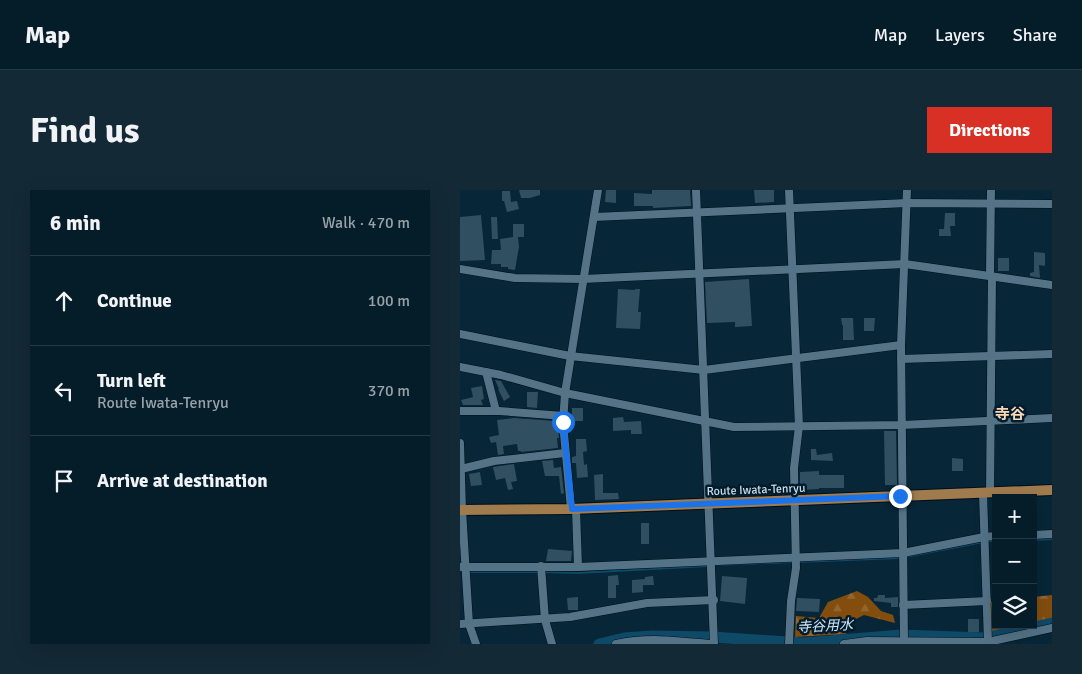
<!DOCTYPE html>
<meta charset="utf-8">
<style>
body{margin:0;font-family:Signika,"Noto Sans JP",sans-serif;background:#132935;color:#f1f3f6}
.controls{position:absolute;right:15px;bottom:15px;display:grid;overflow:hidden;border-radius:0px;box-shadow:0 5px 20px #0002}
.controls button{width:45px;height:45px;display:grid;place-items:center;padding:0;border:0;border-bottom:1px solid #263a46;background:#051c29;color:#f1f3f6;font:25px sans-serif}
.stop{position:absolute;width:15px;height:15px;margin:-11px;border:4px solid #1a73e8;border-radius:50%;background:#fff}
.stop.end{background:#1a73e8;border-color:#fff;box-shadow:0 1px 5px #0008}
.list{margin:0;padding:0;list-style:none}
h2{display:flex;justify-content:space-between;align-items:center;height:65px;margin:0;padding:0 20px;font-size:21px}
h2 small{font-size:16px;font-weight:400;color:#97a1a8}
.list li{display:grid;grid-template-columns:32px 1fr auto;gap:15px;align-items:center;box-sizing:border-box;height:90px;padding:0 20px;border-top:1px solid #263a46}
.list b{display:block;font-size:19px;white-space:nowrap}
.list p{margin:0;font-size:16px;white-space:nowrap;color:#97a1a8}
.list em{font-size:16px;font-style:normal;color:#97a1a8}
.icon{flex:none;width:28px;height:28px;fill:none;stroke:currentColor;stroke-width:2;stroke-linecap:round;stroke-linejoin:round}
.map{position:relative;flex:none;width:592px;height:454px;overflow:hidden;border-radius:0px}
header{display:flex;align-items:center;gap:30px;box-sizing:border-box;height:70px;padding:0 25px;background:#051c29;border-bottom:1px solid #263a46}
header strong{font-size:24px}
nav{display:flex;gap:28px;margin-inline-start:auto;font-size:18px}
.intro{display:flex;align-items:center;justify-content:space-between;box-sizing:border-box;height:120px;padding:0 30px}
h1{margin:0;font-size:35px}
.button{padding:12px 22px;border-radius:0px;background:#d93025;color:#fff;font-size:18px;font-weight:700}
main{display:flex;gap:30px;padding:0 30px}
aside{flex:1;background:#051c29;border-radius:0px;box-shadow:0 5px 20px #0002}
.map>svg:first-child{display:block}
.forest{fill:url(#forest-firs)}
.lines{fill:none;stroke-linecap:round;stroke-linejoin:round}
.stream{stroke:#0e4967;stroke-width:2}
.river{stroke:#0e4967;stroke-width:11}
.building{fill:#304f61}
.minor-casing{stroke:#000e1a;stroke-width:9}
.major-casing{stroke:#000e1a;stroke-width:12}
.minor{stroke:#547387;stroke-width:8}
.major{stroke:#a07b4e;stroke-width:10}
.route{stroke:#1a73e8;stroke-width:6}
.labels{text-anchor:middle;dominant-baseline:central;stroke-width:5;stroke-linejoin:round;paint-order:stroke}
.street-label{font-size:12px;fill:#ccdde8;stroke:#001c2d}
.water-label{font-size:14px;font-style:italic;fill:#d0e7f6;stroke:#001c2d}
.quarter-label{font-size:15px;font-weight:bold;fill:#fcd7b6;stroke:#001c2d}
</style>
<header>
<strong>Map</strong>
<nav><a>Map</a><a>Layers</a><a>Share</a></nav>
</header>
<div class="intro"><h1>Find us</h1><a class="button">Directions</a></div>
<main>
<aside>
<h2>6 min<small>Walk · 470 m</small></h2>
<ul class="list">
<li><svg class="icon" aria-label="ahead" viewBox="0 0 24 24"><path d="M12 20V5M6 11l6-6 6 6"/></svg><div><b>Continue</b></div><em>100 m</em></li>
<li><svg class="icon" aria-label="left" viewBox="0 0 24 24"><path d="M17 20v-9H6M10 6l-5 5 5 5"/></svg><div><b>Turn left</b><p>Route Iwata-Tenryu</p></div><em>370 m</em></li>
<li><svg class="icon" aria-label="arrive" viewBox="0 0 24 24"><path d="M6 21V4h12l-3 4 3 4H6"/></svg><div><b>Arrive at destination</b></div></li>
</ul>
</aside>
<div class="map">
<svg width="592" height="454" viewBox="0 0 592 454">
<defs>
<pattern id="forest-firs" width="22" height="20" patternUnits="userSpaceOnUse" patternTransform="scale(1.25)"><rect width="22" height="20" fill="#834d0e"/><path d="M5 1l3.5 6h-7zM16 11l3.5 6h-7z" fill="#936631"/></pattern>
</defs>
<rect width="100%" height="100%" fill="#072637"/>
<g class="forest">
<path d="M397 401 408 407 421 421 433 425 435 433 404 425 386 434V444L335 447 336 426 359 428 368 412Z"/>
<path d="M592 405V435L537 446 528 442 527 411H536V435H573V407Z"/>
</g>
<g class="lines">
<g class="stream">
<path d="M573 350 592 349"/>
<path d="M528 351H536"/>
<path d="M445 367 523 352"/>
<path d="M337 372 440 368"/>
<path d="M252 375 333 372"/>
<path d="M8 382H78"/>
<path d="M83 382 118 383 248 376"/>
</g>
<path class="river" d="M139 454 164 448 192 446 252 447 344 453 441 445 525 448 592 433"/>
</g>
<g class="building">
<path d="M59 0H80V5L70 8H61Z"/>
<path d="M146 0H156V13L145 12Z"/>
<path d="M192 0H230L231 16 193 18V16H174V3L192 4Z"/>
<path d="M294 0H314V12L295 13Z"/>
<path d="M42 1H50L51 12 57 11 59 19 47 22 44 11H42Z"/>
<path d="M485 23H495V36H490L491 46H479V39H484Z"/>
<path d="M21 25 25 70 0 71V27Z"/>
<path d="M31 27H37L38 49H32Z"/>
<path d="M53 34H64V47H58L59 57 55 80 48 79V77H41V74H31L32 60H41L40 49 53 47Z"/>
<path d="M574 62 585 63V76L579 75 580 88 570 86V83L574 82Z"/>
<rect x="538" y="68" width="11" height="13"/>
<path d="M289 89 292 136 275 137V132L247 133 245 92Z"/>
<path d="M158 99 175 100V99H180L178 122H181L180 139 156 138Z"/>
<path d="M381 128H393L394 150H383V135H382Z"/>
<path d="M404 128H415L414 141H404Z"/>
<path d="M35 190 41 191 50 207 44 211 38 199H39Z"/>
<path d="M22 196 24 209 21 210 23 215H3L1 210 13 207 11 198Z"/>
<path d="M67 202H78L77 218 67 217Z"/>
<rect x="112" y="218" width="11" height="13"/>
<path d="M163 227 164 232 181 231 182 244H171V240L153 241V228Z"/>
<path d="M54 228 95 231 96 239H98L99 248H97L98 258 61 262V261H58L57 254 43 256 44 264 38 265 36 252 31 253 29 247 39 245 37 230Z"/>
<path d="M424 241H436L437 295H425Z"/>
<path d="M116 249H126L127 261 123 262 124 275 127 274 128 287 117 288 116 273H112V267L116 266Z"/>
<path d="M351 259H356L357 265 372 263 373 271 351 270Z"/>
<path d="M492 268 503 269V281H492Z"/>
<path d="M93 270 94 278 101 277 104 303 101 304 99 286H85L82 271Z"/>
<path d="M54 274 57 291 51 292 53 299 48 300 45 288 36 290 33 277Z"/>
<path d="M359 281V285H384V298H359V299L340 300V282Z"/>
<path d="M20 282 22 295 11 296 9 284Z"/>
<path d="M143 284V303H158L159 309 135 310 134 285Z"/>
<rect x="181" y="333" width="8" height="21"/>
<path d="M88 359 112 361 111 371H86Z"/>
<path d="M158 385 159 395H156V408H148V386Z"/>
<path d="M193 386 194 395H183V402L172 403V390L185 389V387Z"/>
<path d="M262 386 287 388 285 414 260 411Z"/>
<path d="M418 405H425V408L438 407V417H431V413L414 411V408H417Z"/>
<path d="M118 407V420H108L107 408Z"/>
<path d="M337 408 360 409 359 422 336 421Z"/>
<rect x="508" y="429" width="11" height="13"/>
</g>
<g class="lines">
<defs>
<g id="minor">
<path d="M236 0 254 454"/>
<path d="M329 0 339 236 334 278 336 378 331 411 329 454"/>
<path d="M134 27 447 13 592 14"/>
<path d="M0 79 55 88 123 89 445 74 592 95"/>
<path d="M530 86 531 0"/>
<path d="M0 144 110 166 244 180 441 155"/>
<path d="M441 169 592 164"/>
<path d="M0 177 41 185 105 203 274 237 442 235 592 228"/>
<path d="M26 182 36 221"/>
<path d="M0 221H39L104 226"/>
<path d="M0 253 2 320 9 434 16 454"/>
<path d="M1 279 34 271 105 263"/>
<path d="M523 303 528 452"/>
<path d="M530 303 532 87"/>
<path d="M111 319 103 233 105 203 138 0"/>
<path d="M116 319 118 377"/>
<path d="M573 345 592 344"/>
<path d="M81 376 85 430 92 454"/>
<path d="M0 377H118L443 363 524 347 536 346"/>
<path d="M443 415 527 411"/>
<path d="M0 434 110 427 187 413 254 410"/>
<path d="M156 454C187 447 219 451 250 454"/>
<path d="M384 454 407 451 528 452 592 438"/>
<path d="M442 454 444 451 441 155 447 0"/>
</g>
<path id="major" d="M0 320 111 319 592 300"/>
</defs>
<use href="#minor" class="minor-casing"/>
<use href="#major" class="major-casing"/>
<use href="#minor" class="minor"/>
<use href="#major" class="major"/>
</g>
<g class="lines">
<path class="route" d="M103 232 112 319 440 306"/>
</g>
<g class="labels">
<g class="street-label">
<text transform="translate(296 300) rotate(-2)">Route Iwata-Tenryu</text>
</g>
<g class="water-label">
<text transform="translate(365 436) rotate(-3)">寺谷用水</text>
</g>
<g class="quarter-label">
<text x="550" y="224">寺谷</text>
</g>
</g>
</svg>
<div class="controls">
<button>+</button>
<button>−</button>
<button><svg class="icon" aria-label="layers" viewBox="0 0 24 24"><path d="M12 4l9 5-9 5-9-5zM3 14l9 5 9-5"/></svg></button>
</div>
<div class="stop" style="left:103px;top:232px"></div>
<div class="stop end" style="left:440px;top:306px"></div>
</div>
</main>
